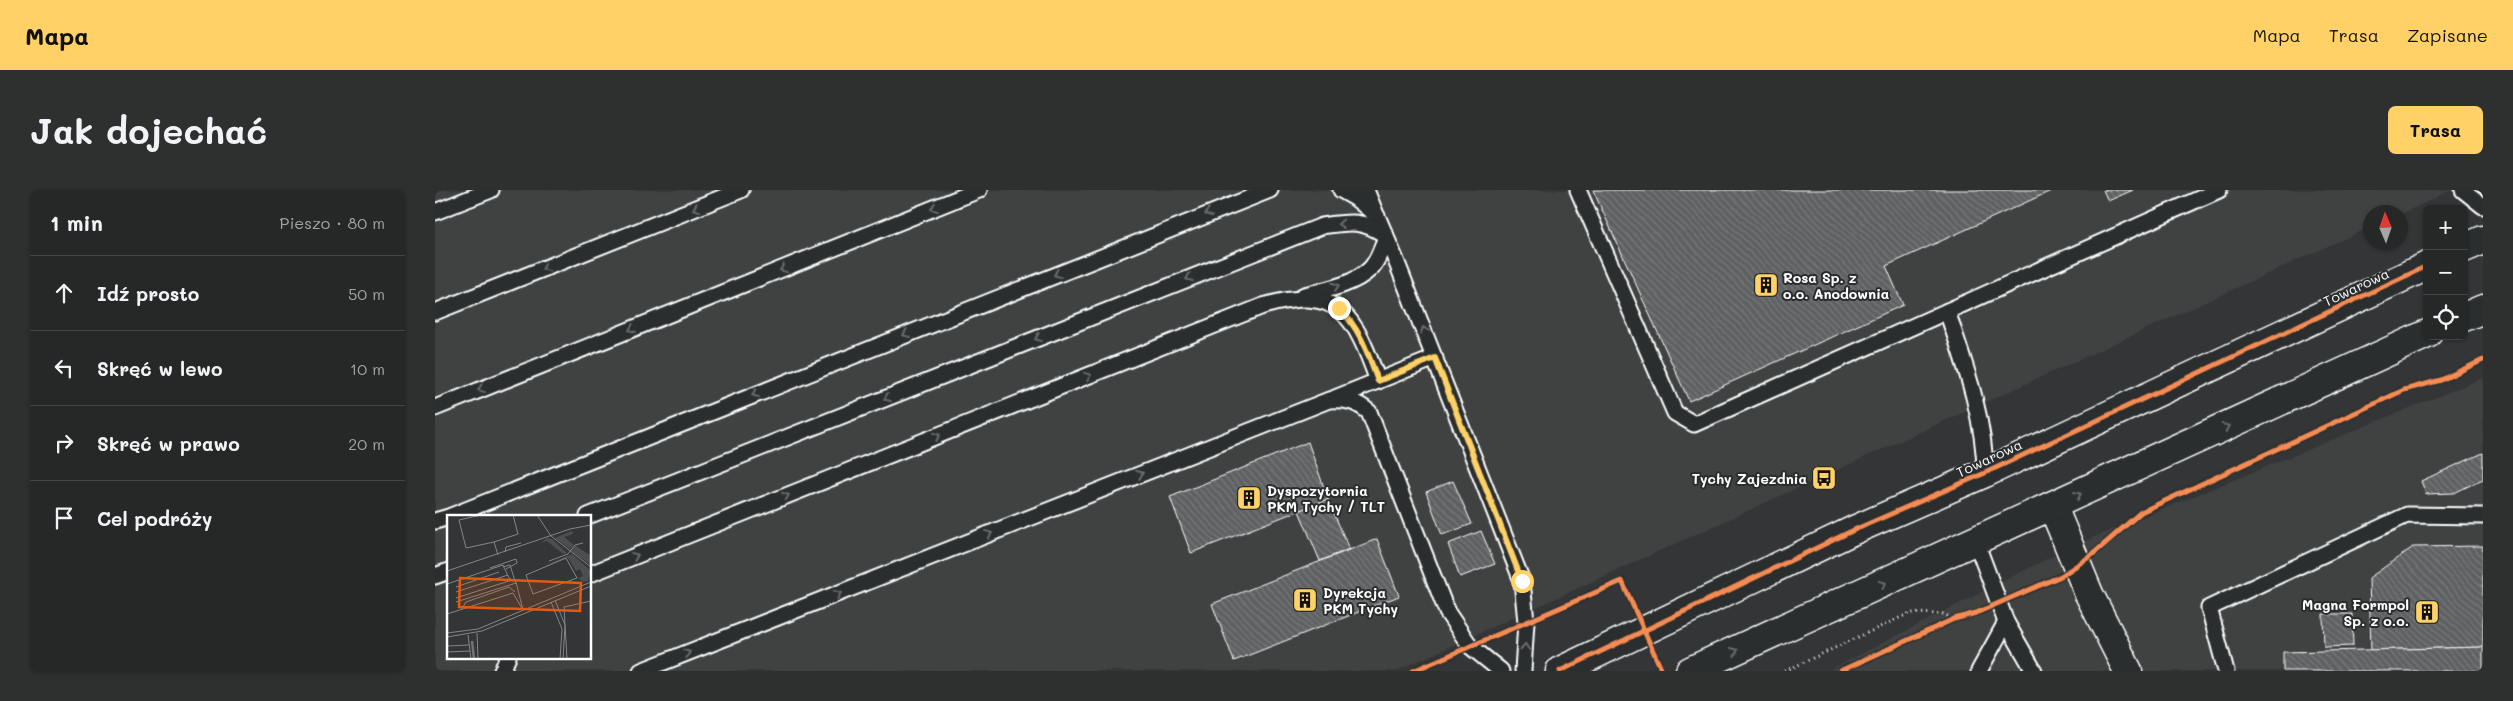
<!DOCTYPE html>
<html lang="pl">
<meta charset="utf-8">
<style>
body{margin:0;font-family:Mali,sans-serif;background:#2e3030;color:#f1f3f6}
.controls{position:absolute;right:15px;top:15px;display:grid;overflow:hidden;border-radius:8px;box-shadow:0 1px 4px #0004}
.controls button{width:45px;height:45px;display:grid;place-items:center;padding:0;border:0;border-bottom:1px solid #424445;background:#262828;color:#f1f3f6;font:25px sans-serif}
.compass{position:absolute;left:1928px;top:15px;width:45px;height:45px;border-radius:50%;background:#262828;box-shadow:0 1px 4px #0004;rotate:358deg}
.stop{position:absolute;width:15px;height:15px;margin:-11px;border:4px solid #ffd166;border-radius:50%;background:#fff}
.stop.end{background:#ffd166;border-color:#fff;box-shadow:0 1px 5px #0008}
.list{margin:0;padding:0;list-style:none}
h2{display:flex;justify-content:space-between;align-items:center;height:65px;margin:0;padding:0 20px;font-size:21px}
h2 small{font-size:16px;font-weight:400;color:#a4a6a8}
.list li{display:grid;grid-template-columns:32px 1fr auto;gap:15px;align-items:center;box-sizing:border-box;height:75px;padding:0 20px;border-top:1px solid #424445}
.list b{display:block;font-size:19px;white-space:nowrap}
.list em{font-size:16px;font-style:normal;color:#a4a6a8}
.icon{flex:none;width:28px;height:28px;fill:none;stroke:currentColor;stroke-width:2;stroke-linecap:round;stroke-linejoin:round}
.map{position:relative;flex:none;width:2048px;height:481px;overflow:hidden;border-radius:8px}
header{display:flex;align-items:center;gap:30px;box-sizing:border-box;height:70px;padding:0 25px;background:#ffd166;color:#111}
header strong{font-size:24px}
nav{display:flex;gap:28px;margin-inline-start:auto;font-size:18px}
.intro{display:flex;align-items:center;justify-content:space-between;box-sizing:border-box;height:120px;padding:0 30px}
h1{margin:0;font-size:35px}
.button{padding:12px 22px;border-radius:8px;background:#ffd166;color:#111;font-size:18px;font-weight:700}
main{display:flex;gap:30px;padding:0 30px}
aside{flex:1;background:#262828;border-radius:8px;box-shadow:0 1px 4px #0004}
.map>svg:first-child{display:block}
.built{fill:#404243;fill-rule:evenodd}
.building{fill:url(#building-back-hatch);stroke:#fff}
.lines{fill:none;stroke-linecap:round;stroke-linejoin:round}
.service-casing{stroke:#fff;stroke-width:19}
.minor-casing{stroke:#fff;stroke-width:31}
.tertiary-casing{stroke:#fff;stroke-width:31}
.path{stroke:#fff;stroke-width:3;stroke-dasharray:1 4;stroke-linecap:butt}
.service{stroke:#2a2d2e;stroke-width:15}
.minor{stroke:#2a2d2e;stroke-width:28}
.tertiary{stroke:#2a2d2e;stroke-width:28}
.cycleway-casing{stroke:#2a2d2e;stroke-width:8}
.cycleway{stroke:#f68b52;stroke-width:5}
.oneway{stroke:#6a6c6d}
.route{stroke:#ffd166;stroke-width:6}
.labels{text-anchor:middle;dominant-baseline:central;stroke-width:4;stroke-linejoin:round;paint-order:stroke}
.poi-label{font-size:14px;font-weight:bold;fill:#fff;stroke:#2a2d2e;text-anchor:start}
.street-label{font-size:14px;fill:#fff;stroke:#2a2d2e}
.inset-river{fill:none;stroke:#737576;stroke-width:2.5}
.inset-road{fill:none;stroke:#858686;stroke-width:1}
.view{fill:#e8590c;fill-opacity:0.15;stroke:#e8590c;stroke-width:2.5}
.inset-edge{fill:none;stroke:#fff;stroke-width:2.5}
</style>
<header>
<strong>Mapa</strong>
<nav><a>Mapa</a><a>Trasa</a><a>Zapisane</a></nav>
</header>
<div class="intro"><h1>Jak dojechać</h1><a class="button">Trasa</a></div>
<main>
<aside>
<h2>1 min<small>Pieszo · 80 m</small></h2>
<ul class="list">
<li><svg class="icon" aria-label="ahead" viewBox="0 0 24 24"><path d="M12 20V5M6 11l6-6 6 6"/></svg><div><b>Idź prosto</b></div><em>50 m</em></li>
<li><svg class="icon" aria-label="left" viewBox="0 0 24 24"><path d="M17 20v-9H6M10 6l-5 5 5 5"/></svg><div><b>Skręć w lewo</b></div><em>10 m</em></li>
<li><svg class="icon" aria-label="right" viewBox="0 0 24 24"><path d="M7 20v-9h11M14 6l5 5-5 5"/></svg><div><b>Skręć w prawo</b></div><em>20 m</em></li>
<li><svg class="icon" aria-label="arrive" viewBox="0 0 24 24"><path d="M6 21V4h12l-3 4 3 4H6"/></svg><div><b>Cel podróży</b></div></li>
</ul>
</aside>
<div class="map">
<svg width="2048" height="481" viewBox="0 0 2048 481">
<defs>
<pattern id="building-back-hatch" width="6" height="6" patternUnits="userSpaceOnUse" patternTransform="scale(1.25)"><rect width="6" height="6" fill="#5f6162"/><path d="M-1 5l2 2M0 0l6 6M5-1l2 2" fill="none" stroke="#77797a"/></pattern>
</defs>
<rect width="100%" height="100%" fill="#333536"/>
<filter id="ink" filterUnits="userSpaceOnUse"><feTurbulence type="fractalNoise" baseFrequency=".02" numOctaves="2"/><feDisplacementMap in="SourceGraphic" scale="10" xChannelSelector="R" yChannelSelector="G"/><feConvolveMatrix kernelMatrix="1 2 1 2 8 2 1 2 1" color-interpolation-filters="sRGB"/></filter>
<g filter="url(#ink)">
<g class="built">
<path d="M0 0H2017L1966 24 1936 22 1935 37 961 481H0ZM14 326H155V467H14Z"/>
<path d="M2048 188V481H1393L1635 357Z"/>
</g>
<g class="building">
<path d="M1158 0H1618L1451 76 1468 115 1254 211Z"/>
<path d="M1668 0H1698L1673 11Z"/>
<path d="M873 252 893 309 756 363 735 307Z"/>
<path d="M2048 263V289L2019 303 1991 304 1986 291Z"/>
<path d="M1018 291 1037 334 1007 345 991 302Z"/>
<path d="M893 309 914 359 885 371 864 321Z"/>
<path d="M1046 341 1060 374 1025 387 1013 354Z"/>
<path d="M942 349 964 406 799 471 777 414Z"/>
<path d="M2048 356V457L1936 460 1934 388 1978 357Z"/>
<path d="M1888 424H1917L1918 456 1889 457Z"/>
<path d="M2048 457V481H1848V462Z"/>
</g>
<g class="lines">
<defs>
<g id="service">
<path d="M906 0 920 8 942 26 960 68 1087 391 1091 432 1088 481"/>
<path d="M931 0 940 22"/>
<path d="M1143 0 1240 223 1259 234 1784 0"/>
<path d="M2028 0 2048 16"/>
<path d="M0 22 56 0"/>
<path d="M869 105C890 100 919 95 935 79 944 70 947 57 951 46"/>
<path d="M1512 121C1529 172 1550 229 1550 283"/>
<path d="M0 122 306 0"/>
<path d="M900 208 1000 168"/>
<path d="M0 218 544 0"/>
<path d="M16 326 835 0"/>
<path d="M153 326 887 36C913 32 929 29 951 46"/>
<path d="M0 331 14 327"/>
<path d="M1541 352 1571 432 1599 481"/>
<path d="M155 384 828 116C905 94 919 125 943 191"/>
<path d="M0 386 14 381"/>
<path d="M67 481 73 467"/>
<path d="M206 481 894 210C911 209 921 211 934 222L1012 422 1035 456 1066 481"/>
<path d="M1544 481 1571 432"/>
<path d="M1791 481 1774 418 1972 325 2048 326"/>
</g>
<path id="minor" d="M1618 317 1654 404 1693 481"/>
<g id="tertiary">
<path d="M2029 58 2048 50"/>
<path d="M2029 127 2048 119"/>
<path d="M1125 481 1419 340 1550 283 1992 76"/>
<path d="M1255 481 1992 144"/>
</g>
</defs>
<use href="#service" class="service-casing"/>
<use href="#minor" class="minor-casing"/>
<use href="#tertiary" class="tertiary-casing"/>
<path class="path" d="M1350 481 1475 423 1508 424 1519 429"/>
<use href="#service" class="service"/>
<use href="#minor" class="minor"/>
<use href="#tertiary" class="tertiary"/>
<defs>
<g id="cycleway">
<path d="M978 481 1187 391 1227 481"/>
<path d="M1125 481 1419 340 1550 283 1992 76"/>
<path d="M1405 481 1519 429 1541 423 1626 386 1657 365 1706 322 1969 200 2006 190 2048 170"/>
</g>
</defs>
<use href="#cycleway" class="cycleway-casing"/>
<use href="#cycleway" class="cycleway"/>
</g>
<defs><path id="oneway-chevron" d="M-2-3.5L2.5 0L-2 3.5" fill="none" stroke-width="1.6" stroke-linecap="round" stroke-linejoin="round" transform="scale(1.25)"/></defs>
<g class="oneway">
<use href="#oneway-chevron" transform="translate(261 18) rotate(158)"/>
<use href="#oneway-chevron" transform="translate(499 18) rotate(158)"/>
<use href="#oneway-chevron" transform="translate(773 23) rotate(158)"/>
<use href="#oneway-chevron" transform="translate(906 34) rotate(176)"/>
<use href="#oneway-chevron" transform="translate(110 78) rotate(158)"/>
<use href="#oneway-chevron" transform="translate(348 79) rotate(158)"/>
<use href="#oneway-chevron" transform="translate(622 84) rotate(158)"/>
<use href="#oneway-chevron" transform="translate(754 88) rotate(158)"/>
<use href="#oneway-chevron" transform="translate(901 96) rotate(-20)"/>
<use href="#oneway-chevron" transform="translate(197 139) rotate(158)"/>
<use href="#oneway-chevron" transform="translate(989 140) rotate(-111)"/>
<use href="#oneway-chevron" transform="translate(471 144) rotate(158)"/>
<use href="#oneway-chevron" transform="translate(603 148) rotate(158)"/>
<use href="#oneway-chevron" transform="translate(653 186) rotate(-22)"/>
<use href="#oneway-chevron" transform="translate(46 199) rotate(158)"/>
<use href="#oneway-chevron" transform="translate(320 204) rotate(158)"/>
<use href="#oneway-chevron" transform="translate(452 208) rotate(158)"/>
<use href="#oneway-chevron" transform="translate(1791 237) rotate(-25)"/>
<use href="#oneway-chevron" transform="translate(502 246) rotate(-22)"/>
<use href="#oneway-chevron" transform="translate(705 284) rotate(-22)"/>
<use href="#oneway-chevron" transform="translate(1643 305) rotate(-25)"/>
<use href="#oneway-chevron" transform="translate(351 306) rotate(-22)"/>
<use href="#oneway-chevron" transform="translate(554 344) rotate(-22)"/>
<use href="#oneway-chevron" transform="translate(200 366) rotate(-22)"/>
<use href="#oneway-chevron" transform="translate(1448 394) rotate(-24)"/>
<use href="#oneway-chevron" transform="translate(403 404) rotate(-22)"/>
<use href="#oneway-chevron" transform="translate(1090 457) rotate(-87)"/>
<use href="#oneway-chevron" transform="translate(1300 461) rotate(-24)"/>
<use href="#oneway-chevron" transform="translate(252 463) rotate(-22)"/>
</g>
</g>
<g class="lines" filter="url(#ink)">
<path class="route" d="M904 118C926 140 932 162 943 191L1000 168 1087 391"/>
</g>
<defs>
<symbol id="building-square" viewBox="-11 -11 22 22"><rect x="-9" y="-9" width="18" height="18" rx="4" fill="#ffd166" stroke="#2a2d2e"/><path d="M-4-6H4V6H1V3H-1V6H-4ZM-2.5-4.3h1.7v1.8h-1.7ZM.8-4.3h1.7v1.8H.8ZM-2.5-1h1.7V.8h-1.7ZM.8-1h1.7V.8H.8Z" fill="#111"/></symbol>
<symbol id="bus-square" viewBox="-11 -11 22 22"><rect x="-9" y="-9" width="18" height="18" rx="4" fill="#ffd166" stroke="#2a2d2e"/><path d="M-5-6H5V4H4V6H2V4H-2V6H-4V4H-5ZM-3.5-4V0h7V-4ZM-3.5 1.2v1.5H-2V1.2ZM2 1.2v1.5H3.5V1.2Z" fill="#111"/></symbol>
</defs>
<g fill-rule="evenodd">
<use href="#building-square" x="1317" y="81" width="28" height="28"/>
<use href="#bus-square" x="1375" y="274" width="28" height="28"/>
<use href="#building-square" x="800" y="294" width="28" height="28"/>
<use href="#building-square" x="856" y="396" width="28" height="28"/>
<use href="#building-square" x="1978" y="408" width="28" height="28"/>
</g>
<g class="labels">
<g class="poi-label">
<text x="1348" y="87">Rosa Sp. z<tspan x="1348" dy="16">o.o. Anodownia</tspan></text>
<text x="1372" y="288" text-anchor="end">Tychy Zajezdnia</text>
<text x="832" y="300">Dyspozytornia<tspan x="832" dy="16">PKM Tychy / TLT</tspan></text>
<text x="888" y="402">Dyrekcja<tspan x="888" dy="16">PKM Tychy</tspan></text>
<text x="1974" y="414" text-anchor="end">Magna Formpol<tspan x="1974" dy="16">Sp. z o.o.</tspan></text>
</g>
<g class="street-label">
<text transform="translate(1921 97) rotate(-25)">Towarowa</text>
<text transform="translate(1554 268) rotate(-25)">Towarowa</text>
</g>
</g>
<g transform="translate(12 325)">
<rect width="144" height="144" fill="#333536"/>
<path d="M125 16 126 19 117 22 127 30 123 34 108 23ZM100 23 105 24 120 38 116 39 100 26 94 28ZM128 30 144 41V50L124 36ZM125 39 144 56 141 66 136 67 131 63 136 61 133 54 129 56 121 43 97 51Z" fill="#4c4f50"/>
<path class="inset-river" d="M25 126 27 144"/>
<path class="inset-road" d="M34 0 12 5 19 33 47 27M90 0 104 21 144 52M58 37 59 32 74 28M51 40 47 27 71 19 66 0M119 43 130 63 86 79 79 60ZM102 46 121 39 128 30 136 28M56 52 63 50 68 66M43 53 69 44 70 48 59 54M0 56 123 14 144 10M0 69 56 50 62 63 69 67 76 95M9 72 52 57M9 77 61 60M9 83 65 65M108 85 118 110 116 144M9 87 69 68M104 87 115 114 113 144M14 95 19 87 62 72 68 77M0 99 66 78 76 95M0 118 31 114 144 67M30 118 31 144M21 120 24 144M0 122 35 116 144 71M0 131 22 130M0 137 23 136M120 144 117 92 144 86"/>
<path class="view" d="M13 63 134 68 133 96 12 92Z"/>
<rect width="144" height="144" class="inset-edge"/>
</g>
</svg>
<div class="controls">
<button>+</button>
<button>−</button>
<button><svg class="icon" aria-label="locate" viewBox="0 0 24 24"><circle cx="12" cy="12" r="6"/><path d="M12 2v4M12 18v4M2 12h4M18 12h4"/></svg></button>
</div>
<svg class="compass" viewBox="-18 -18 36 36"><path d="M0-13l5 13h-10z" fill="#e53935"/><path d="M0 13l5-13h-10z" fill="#a4a6a8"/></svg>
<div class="stop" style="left:1087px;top:391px"></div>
<div class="stop end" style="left:904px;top:118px"></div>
</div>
</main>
